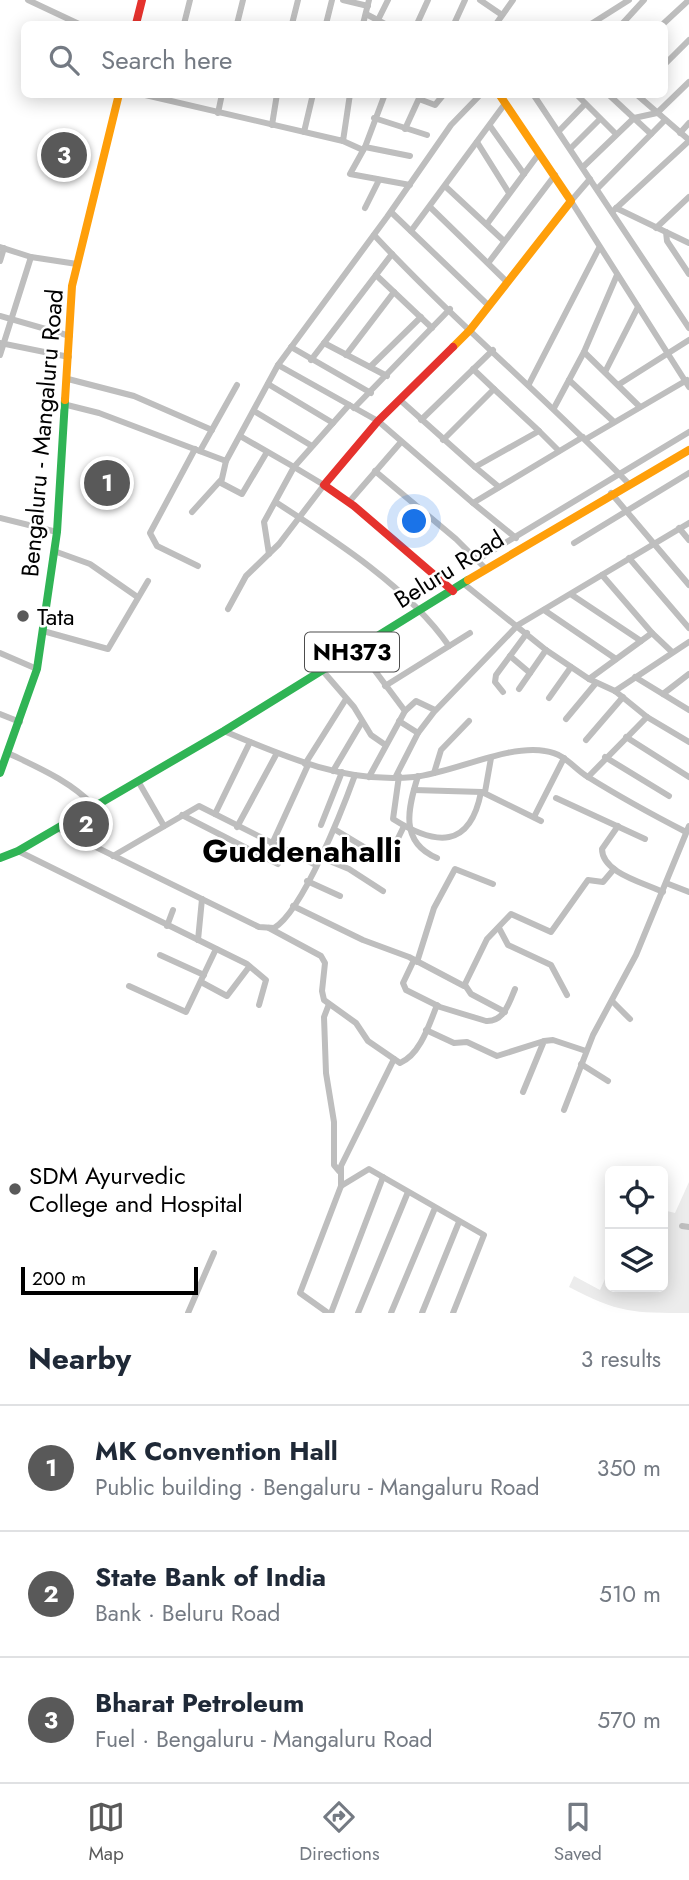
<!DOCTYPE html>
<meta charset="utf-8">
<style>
body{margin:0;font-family:Jost,sans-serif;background:#f6f6f7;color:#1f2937}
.controls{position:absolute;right:21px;bottom:21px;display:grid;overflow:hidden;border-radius:10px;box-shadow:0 4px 18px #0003}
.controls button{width:63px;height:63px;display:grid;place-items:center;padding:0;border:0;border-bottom:2px solid #e0e1e3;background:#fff;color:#1f2937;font:35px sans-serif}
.scale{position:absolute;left:21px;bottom:18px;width:177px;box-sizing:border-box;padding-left:7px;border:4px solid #000;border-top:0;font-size:19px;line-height:24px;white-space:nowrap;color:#000;-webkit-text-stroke:5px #fff;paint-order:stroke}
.you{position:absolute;left:415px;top:522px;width:24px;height:24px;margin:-18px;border:5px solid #fff;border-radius:50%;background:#1a73e8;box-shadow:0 0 0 10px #1a73e833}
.badge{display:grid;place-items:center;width:46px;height:46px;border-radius:50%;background:#595959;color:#fff;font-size:23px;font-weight:700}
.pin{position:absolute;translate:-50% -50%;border:4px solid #fff;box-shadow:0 2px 7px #0006}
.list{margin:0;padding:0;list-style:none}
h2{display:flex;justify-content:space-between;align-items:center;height:91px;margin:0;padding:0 28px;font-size:30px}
h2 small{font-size:23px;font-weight:400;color:#747a83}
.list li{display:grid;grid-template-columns:46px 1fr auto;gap:21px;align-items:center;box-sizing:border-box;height:126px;padding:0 28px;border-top:2px solid #e0e1e3}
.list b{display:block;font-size:26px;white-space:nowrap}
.list p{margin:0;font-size:23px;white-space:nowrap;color:#747a83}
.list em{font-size:23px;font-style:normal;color:#747a83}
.icon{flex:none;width:38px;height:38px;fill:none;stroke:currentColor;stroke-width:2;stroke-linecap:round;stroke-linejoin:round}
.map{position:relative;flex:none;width:689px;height:1313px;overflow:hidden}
.search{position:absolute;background:#fff;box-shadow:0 4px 18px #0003;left:21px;right:21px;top:21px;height:77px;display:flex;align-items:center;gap:18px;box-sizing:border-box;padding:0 24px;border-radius:10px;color:#747a83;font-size:26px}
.sheet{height:469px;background:#fff}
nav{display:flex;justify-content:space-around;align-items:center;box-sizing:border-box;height:98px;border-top:2px solid #e0e1e3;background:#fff;font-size:19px;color:#747a83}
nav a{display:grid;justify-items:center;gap:4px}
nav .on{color:#595959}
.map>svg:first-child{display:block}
.green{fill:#ececec}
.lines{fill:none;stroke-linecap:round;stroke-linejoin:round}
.street{stroke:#bebebe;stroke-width:6}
.fast{stroke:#30b455;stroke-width:8}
.slow{stroke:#ff9f0a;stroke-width:8}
.jam{stroke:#e5322d;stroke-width:8}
.poi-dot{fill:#595959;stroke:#fff;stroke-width:2.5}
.labels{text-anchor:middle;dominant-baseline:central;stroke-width:5;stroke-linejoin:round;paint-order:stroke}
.shield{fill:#fff;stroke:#4c4c4c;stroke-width:2}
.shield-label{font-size:23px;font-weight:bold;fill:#000}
.street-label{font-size:24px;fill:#000;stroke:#fff}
.poi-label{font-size:24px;fill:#000;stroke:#fff;text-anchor:start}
.district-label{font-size:32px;font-weight:bold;fill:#000;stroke:#fff}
</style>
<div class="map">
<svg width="689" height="1313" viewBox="0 0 689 1313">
<rect width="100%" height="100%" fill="#fff"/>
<path class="green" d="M689 1182V1313C633 1313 618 1313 569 1287L574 1276 600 1290 610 1268V1287H663V1210L675 1213Z"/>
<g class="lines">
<g class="street">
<path d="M28 0 79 24"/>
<path d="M343 0 368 6"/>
<path d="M480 0 502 15"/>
<path d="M366 14 385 24"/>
<path d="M378 20 388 0"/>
<path d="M184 24 190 0"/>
<path d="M237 24 243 0"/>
<path d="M292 24 298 0"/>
<path d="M326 24 332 0"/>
<path d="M363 24 369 0"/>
<path d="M417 24 428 0"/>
<path d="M454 24 465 0"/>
<path d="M496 24 513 0"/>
<path d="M591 24 629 0"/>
<path d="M622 24 644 0"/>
<path d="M663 24 689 0"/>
<path d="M664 65 689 40"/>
<path d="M141 94 343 141 350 94"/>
<path d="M533 94 689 328"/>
<path d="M576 94 616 134"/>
<path d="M608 94 651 134"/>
<path d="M636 94 689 140"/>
<path d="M419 99 435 105 444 94"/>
<path d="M218 113 222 94"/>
<path d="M374 118 427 135"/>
<path d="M272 125 277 94"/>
<path d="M490 126 524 174"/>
<path d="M405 129 421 94"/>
<path d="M559 131 585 104"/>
<path d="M304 132 313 94"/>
<path d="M680 133 689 123"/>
<path d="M343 141 363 150"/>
<path d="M477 142 509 193"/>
<path d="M365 147 385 94"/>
<path d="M571 148 600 119"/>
<path d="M410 156 365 147 350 174 410 185"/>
<path d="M583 167 634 118 657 113 689 82"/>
<path d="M590 179 571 201 689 387"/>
<path d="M445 186 504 241"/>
<path d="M597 189 665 120"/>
<path d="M430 207 507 282"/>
<path d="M365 208 379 180"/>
<path d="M616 208 689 243"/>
<path d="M391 212 489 306"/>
<path d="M612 212 689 141"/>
<path d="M487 224 538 155"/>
<path d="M656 228 689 197"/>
<path d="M411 231 504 105"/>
<path d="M666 232 667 241 689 274"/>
<path d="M374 235C455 322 546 398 628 483"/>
<path d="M0 247 31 257 77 264"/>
<path d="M0 261 4 248"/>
<path d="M489 262 555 175"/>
<path d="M376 275 432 328"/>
<path d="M0 316 70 336"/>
<path d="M0 343 69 357"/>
<path d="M324 343 387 376"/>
<path d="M291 347 371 393"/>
<path d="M584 352 640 407"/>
<path d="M0 355 31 257"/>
<path d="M346 355 394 292"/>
<path d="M311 360 392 254"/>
<path d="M278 365 378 421 473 503"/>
<path d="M370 367 421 317"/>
<path d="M605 372 638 307"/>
<path d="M68 379 134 396 212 430"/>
<path d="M569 380 614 422"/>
<path d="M268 384 333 423"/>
<path d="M529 384 599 248"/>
<path d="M618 385 689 340"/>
<path d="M494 389 539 431"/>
<path d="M400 400 475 467 539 431 559 451"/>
<path d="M67 405 99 413 226 461 278 365 387 217 451 125 481 94"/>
<path d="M354 408 450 309"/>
<path d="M554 408 584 352 617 275"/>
<path d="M254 411 312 446"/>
<path d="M421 420 493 350"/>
<path d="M240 436 294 467 264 522 269 554"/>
<path d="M586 439 687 380"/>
<path d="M443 440 494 389 473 369"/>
<path d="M195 449 150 533 157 546 198 566"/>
<path d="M200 451 237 385"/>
<path d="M226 461 221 483 242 494 267 452"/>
<path d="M475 467 499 487"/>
<path d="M375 471 456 539 486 569"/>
<path d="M611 493 689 585"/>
<path d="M349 502 401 442"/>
<path d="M277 503C336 541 409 588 449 646"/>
<path d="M192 512 220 481"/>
<path d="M0 518 57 532"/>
<path d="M679 528 689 540"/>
<path d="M516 538 473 503 583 437"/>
<path d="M574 543 689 473"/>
<path d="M54 551 90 564 136 596"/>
<path d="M629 558 689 628"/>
<path d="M477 560 689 432"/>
<path d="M464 584 546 650 589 679 615 691 647 717 689 742"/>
<path d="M572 595 641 641"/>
<path d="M228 609 246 576 279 544 324 485 294 467 349 405"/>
<path d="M544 610 616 659"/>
<path d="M43 631 108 649 148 581"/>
<path d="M652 633 672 652"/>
<path d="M358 648 405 711 369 777"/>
<path d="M0 653 37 669"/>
<path d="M510 656 530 673"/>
<path d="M322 670 354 707 371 735 384 744"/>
<path d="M635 677 689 710"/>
<path d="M589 679 652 633 602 575"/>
<path d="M385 686 470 633"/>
<path d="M519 689 546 650"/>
<path d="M615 691 689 642"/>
<path d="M503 692 495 682 496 675 527 633"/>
<path d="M663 694 689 674"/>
<path d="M549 698 571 667"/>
<path d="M405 711 416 701 435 710"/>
<path d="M0 714 20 722"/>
<path d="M566 719 596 683"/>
<path d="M399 721 418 733"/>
<path d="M224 731C285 757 347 784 414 777 452 773 509 744 545 751 566 754 573 768 588 777 620 797 653 815 686 832"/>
<path d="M626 737 689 777"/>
<path d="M586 740 623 697"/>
<path d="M8 753C39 768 70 781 94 806"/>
<path d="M605 757 669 796"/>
<path d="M305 764 346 699"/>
<path d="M333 771 362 722"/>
<path d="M434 773 441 750 469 721"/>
<path d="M396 776 418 733 434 712 518 625 689 523"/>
<path d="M399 776 393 819C436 846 470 849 481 792"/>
<path d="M418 776C408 808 399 842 437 858"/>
<path d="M588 777 647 717"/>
<path d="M138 781 164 826"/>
<path d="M414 790 482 792 541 821"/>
<path d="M485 792 491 758"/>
<path d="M556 798 645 839"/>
<path d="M215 814 250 742"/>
<path d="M182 815 278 864"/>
<path d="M534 817 564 758"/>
<path d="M321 825 342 772"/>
<path d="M618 826 602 849C602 873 645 883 663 892"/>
<path d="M237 827 277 753"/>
<path d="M57 828 259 927 274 928C303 911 343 808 355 775"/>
<path d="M334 829 369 850"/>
<path d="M272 844 308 765"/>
<path d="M18 851 247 964 266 980 259 1005"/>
<path d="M113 856 199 806 316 865"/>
<path d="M320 857 349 869 383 891"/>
<path d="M388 859 404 826"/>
<path d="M307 881 340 896"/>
<path d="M666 883 689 892"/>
<path d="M293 906 363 940 409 957 464 986 487 939 511 914 551 932 588 880 603 882 614 869"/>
<path d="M167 926 173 910"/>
<path d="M269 928 321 956 325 963 322 991 324 1000 356 1023 368 1041 400 1063C420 1055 429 1025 437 1005"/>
<path d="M499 928 508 945 551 965 567 995"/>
<path d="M198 940 202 899"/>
<path d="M160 955 204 975"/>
<path d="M414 960 403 983 406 990 440 1007 486 1021C504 1022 509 1003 515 989"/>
<path d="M417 962 434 908 455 869 493 884"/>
<path d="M201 982 227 996 249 967"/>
<path d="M465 985 471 994 505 1012"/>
<path d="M129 986 186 1012 216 949"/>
<path d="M613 1002 630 1019"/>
<path d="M329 1004 324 1017 326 1073 334 1122V1165L339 1171"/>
<path d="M426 1030 454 1043 467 1042 497 1056 544 1041"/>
<path d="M581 1064 608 1081"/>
<path d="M523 1092 544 1041 553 1040 586 1051"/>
<path d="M564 1110 593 1035 636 955 689 826"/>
<path d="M341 1186V1166L394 1059"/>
<path d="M682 1226 689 1227"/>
<path d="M188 1313 214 1253"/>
<path d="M328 1313 300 1293 341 1186 369 1169 484 1235 453 1313"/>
<path d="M331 1313 383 1177"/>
<path d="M358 1313 408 1192"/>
<path d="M391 1313 435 1208"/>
<path d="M422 1313 459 1222"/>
</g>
<g class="fast">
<path d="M0 773 37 669 57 532 65 400"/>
<path d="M0 858 18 851 224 731 468 580"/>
</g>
<g class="slow">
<path d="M453 347 470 330 571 201 499 94"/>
<path d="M65 400 72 286 119 94"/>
<path d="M468 580 689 450"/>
</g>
<g class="jam">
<path d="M136 24 142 0"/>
<path d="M453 347 378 421 324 485 354 506 453 591"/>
</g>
</g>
<g class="poi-dot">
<circle cx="23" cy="616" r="7"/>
<circle cx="15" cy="1189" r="7"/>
</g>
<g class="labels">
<rect class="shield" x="305" y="632.5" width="94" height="39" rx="5"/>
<g class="shield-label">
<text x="352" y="652">NH373</text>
</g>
<g class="street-label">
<text transform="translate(42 433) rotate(-85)">Bengaluru - Mangaluru Road</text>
<text transform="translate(449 569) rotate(-32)">Beluru Road</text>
</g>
<g class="poi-label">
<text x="37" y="616">Tata</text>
<text x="29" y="1175">SDM Ayurvedic<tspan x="29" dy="28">College and Hospital</tspan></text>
</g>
<g class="district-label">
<text x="302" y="851">Guddenahalli</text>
</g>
</g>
</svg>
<div class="controls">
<button><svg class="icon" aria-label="locate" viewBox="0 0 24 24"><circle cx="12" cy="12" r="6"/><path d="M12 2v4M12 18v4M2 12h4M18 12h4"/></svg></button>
<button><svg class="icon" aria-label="layers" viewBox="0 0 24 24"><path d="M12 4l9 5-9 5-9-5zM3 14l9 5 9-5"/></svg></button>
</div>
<div class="scale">200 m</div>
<div class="you"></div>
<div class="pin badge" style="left:107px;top:483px">1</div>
<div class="pin badge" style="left:86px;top:824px">2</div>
<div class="pin badge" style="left:64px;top:155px">3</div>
<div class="search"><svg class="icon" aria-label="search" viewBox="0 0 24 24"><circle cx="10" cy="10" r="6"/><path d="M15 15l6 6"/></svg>Search here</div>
</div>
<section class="sheet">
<h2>Nearby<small>3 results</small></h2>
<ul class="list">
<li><span class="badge">1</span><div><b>MK Convention Hall</b><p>Public building · Bengaluru - Mangaluru Road</p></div><em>350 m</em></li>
<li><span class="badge">2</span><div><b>State Bank of India</b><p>Bank · Beluru Road</p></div><em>510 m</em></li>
<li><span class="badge">3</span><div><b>Bharat Petroleum</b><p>Fuel · Bengaluru - Mangaluru Road</p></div><em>570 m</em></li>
</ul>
</section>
<nav>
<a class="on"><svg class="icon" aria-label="map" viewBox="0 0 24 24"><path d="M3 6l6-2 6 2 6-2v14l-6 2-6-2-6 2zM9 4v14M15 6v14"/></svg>Map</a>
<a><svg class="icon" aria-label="directions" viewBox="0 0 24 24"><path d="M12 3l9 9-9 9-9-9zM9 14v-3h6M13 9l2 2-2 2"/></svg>Directions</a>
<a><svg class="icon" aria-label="saved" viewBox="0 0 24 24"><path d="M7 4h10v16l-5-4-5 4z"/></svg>Saved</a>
</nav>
